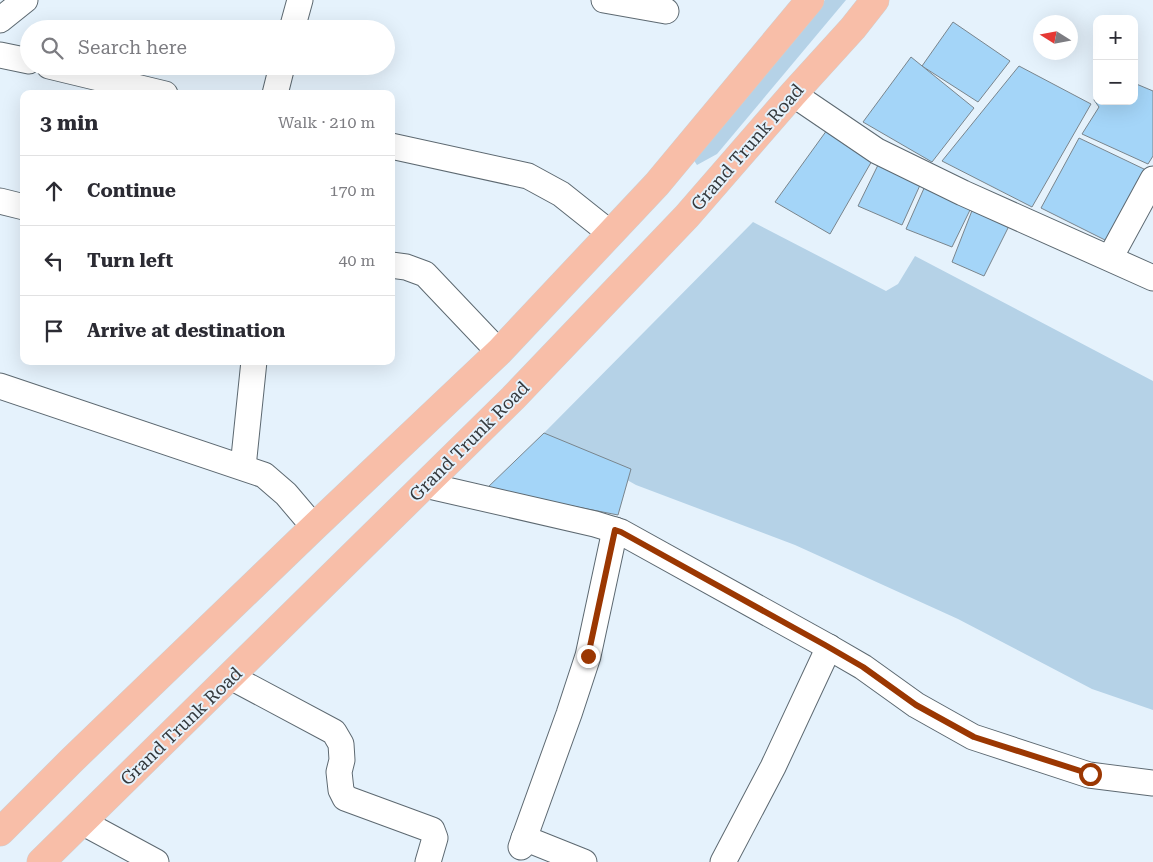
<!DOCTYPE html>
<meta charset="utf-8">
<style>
body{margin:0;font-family:"Roboto Serif",serif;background:#f2f2f3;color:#2b2b33}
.controls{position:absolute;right:15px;top:15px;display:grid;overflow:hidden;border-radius:10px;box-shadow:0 5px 20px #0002}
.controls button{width:45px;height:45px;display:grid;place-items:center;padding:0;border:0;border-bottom:1px solid #e1e1e2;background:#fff;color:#2b2b33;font:25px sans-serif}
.compass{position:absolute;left:1033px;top:15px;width:45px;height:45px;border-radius:50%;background:#fff;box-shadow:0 5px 20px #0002;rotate:281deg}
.stop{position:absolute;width:15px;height:15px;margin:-11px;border:4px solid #9b3702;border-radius:50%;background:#fff}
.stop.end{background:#9b3702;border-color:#fff;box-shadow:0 1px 5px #0008}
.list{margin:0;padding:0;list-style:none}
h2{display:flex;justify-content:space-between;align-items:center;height:65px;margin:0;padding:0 20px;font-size:21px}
h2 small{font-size:16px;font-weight:400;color:#7c7c81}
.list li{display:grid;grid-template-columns:32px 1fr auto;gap:15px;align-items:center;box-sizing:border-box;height:70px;padding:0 20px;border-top:1px solid #e1e1e2}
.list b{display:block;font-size:19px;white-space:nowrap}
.list em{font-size:16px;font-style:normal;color:#7c7c81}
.icon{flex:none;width:28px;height:28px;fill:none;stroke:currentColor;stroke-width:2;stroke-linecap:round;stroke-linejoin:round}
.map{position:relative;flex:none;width:1153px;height:862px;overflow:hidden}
.search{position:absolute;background:#fff;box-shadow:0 5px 20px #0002;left:20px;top:20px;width:375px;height:55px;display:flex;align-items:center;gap:12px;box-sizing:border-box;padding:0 18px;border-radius:28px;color:#7c7c81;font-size:19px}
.panel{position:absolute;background:#fff;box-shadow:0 5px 20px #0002;left:20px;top:90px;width:375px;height:275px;border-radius:10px}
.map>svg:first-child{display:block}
.green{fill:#b5d2e7}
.building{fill:#a4d5f8;stroke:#79858d}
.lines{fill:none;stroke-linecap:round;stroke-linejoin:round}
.minor-casing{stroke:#5d6971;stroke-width:27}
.trunk-casing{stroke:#cecfd0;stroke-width:29}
.minor{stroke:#fff;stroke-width:25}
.trunk{stroke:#f8bea8;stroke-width:28}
.route{stroke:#9b3702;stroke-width:6}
.labels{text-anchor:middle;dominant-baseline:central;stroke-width:4;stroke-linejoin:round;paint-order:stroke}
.street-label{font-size:18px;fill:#34393d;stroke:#e5f2fc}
</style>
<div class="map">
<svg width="1153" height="862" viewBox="0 0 1153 862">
<rect width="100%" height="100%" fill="#e5f2fc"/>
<g class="green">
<path d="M825 0H846L717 154 697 165 691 156Z"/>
<path d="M753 222 886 291 898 284 915 256 1153 381V710L1092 689 958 619 795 545 636 485 544 433Z"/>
</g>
<g class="building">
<path d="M953 22 1010 61 978 102 922 66Z"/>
<path d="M911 57 974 108 932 162 863 122Z"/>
<path d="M1019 66 1091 104 1032 207 942 161Z"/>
<path d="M1134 83 1153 91V156L1148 164 1082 134 1099 107 1094 100 1097 92V101H1134Z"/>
<path d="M827 130 873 159 830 234 775 202Z"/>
<path d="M1079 138 1146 170 1111 243 1041 208Z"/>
<path d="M878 165 921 183 902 225 858 206Z"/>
<path d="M925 186 970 210 952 247 906 229Z"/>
<path d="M973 208 1010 224 984 276 952 262Z"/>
<path d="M544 433 631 469 618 515 486 489Z"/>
</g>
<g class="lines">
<defs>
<g id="minor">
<path d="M604 0 666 11"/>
<path d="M0 20 25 0"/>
<path d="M292 29 300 0"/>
<path d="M0 55 29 61"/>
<path d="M49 66 165 94"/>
<path d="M275 94 282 66"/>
<path d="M793 94 877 151 963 193 1153 278"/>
<path d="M391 146 528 176 561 194 610 233"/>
<path d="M0 201 24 207"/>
<path d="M1110 258 1153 179"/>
<path d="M391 265 406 267 425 274 499 352"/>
<path d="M0 386 264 475 286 494 314 527"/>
<path d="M243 467 254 361"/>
<path d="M425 485 595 524 621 532 825 645 863 667 916 705 973 737 1089 775 1153 783"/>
<path d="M231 677 334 732 341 744 342 760 339 772 341 790 345 798 432 830 435 838 428 862"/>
<path d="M82 822 156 862"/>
<path d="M524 838 584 862"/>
<path d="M521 847 569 714 588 656 615 530"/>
<path d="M723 862 773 767 829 647"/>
</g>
<g id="trunk">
<path d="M0 832 72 760 314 527 499 352 657 184 810 0"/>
<path d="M41 862 513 398 687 216 793 94 853 28 875 0"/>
</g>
</defs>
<use href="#minor" class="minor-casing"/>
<use href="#trunk" class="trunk-casing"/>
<use href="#minor" class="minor"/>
<use href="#trunk" class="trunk"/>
</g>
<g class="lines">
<path class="route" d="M588 656 615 530 621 532 825 645 863 667 916 705 974 737 1090 774"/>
</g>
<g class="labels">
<g class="street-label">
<text transform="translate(747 147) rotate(-49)">Grand Trunk Road</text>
<text transform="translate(469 441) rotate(-45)">Grand Trunk Road</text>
<text transform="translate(181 726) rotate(-44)">Grand Trunk Road</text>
</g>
</g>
</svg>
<div class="controls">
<button>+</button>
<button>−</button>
</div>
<svg class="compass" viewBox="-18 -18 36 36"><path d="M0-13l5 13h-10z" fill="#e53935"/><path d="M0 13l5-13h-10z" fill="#7c7c81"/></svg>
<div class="stop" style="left:1090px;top:774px"></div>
<div class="stop end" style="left:588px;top:656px"></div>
<div class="search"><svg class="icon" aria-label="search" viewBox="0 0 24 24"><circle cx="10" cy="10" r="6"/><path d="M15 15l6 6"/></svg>Search here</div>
<section class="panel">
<h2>3 min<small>Walk · 210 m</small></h2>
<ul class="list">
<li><svg class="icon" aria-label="ahead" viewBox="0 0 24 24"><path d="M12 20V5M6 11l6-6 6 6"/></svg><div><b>Continue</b></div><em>170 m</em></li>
<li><svg class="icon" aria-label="left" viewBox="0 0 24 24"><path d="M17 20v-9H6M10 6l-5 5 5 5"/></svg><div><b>Turn left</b></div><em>40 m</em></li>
<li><svg class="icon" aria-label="arrive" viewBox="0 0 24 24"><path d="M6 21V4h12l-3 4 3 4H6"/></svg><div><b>Arrive at destination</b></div></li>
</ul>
</section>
</div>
